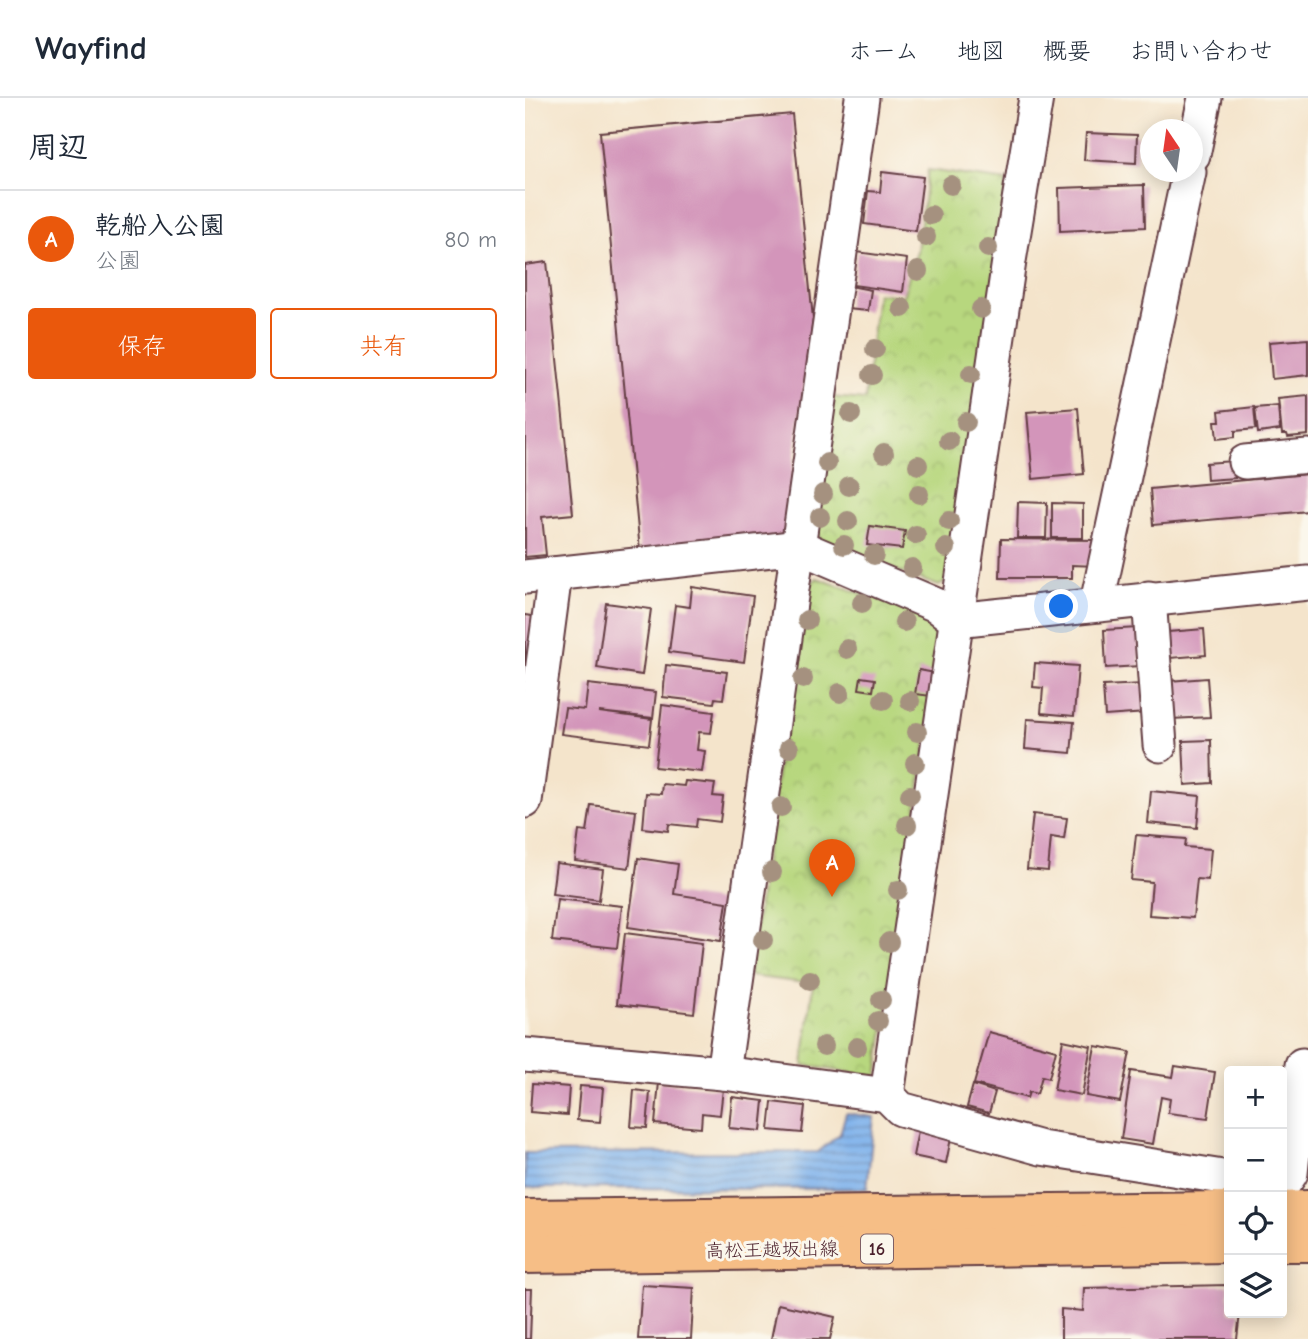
<!DOCTYPE html>
<html lang="ja">
<meta charset="utf-8">
<style>
body{margin:0;font-family:"Comic Neue","Klee One",sans-serif;background:#f2f2f3;color:#1f2937}
.controls{position:absolute;right:21px;bottom:21px;display:grid;overflow:hidden;border-radius:7px;box-shadow:0 4px 18px #0003}
.controls button{width:63px;height:63px;display:grid;place-items:center;padding:0;border:0;border-bottom:2px solid #e0e1e3;background:#fff;color:#1f2937;font:35px sans-serif}
.compass{position:absolute;left:615px;top:21px;width:63px;height:63px;border-radius:50%;background:#fff;box-shadow:0 4px 18px #0003;rotate:347deg}
.you{position:absolute;left:537px;top:509px;width:24px;height:24px;margin:-18px;border:5px solid #fff;border-radius:50%;background:#1a73e8;box-shadow:0 0 0 10px #1a73e833}
.badge{display:grid;place-items:center;width:46px;height:46px;border-radius:50%;background:#ea580c;color:#fff;font-size:23px;font-weight:700}
.pin{position:absolute;translate:-50% -58px;filter:drop-shadow(0 2px 4px #0008)}
.pin::after{content:'';position:absolute;top:37px;width:24px;height:21px;background:inherit;clip-path:polygon(0 0,100% 0,50% 100%)}
.list{margin:0;padding:0;list-style:none}
h2{display:flex;justify-content:space-between;align-items:center;height:91px;margin:0;padding:0 28px;font-size:30px}
h2 small{font-size:23px;font-weight:400;color:#747a83}
.list li{display:grid;grid-template-columns:46px 1fr auto;gap:21px;align-items:center;box-sizing:border-box;height:98px;padding:0 28px;border-top:2px solid #e0e1e3}
.list b{display:block;font-size:26px;white-space:nowrap}
.list p{margin:0;font-size:23px;white-space:nowrap;color:#747a83}
.list em{font-size:23px;font-style:normal;color:#747a83}
.actions{display:flex;gap:14px;padding:21px 28px}
.actions a{flex:1;padding:16px 0;border:2px solid #ea580c;border-radius:7px;text-align:center;font-size:24px;color:#ea580c}
.actions .main{background:#ea580c;color:#fff}
.icon{flex:none;width:38px;height:38px;fill:none;stroke:currentColor;stroke-width:2;stroke-linecap:round;stroke-linejoin:round}
.map{position:relative;flex:none;width:783px;height:1241px;overflow:hidden}
header{display:flex;align-items:center;gap:42px;box-sizing:border-box;height:98px;padding:0 35px;background:#fff;border-bottom:2px solid #e0e1e3}
header strong{font-size:33px}
nav{display:flex;gap:38px;margin-inline-start:auto;font-size:24px}
main{display:flex}
aside{flex:1;background:#fff}
.map>svg:first-child{display:block}
.park{fill:url(#park-crowns);stroke:#807b54;stroke-width:2}
.water{fill:url(#water-rules);stroke:#64688c;stroke-width:2}
.building{fill:#d395ba}
.lines{fill:none;stroke-linecap:round;stroke-linejoin:round}
.minor-casing{stroke:#643d43;stroke-width:37}
.major-casing{stroke:#643d43;stroke-width:42}
.minor{stroke:#fff;stroke-width:33}
.major{stroke:#f6be86;stroke-width:38}
.tree{fill:#a5917f}
.labels{text-anchor:middle;dominant-baseline:central;stroke-width:6;stroke-linejoin:round;paint-order:stroke}
.shield{fill:#fbf7ec;stroke:#7f6065;stroke-width:2}
.shield-label{font-size:18px;font-weight:bold;fill:#4a1f2b}
.street-label{font-size:19px;fill:#4a1f2b;stroke:#fbf7ec}
</style>
<header>
<strong>Wayfind</strong>
<nav><a>ホーム</a><a>地図</a><a>概要</a><a>お問い合わせ</a></nav>
</header>
<main>
<aside>
<h2>周辺<small></small></h2>
<ul class="list">
<li><span class="badge">A</span><div><b>乾船入公園</b><p>公園</p></div><em>80 m</em></li>
</ul>
<div class="actions"><a class="main">保存</a><a>共有</a></div>
</aside>
<div class="map">
<svg width="783" height="1241" viewBox="0 0 783 1241">
<defs>
<pattern id="park-crowns" width="20" height="18" patternUnits="userSpaceOnUse" patternTransform="scale(1.75)"><rect width="20" height="18" fill="#b7d77e"/><path d="M2 6a3 3 0 1 1 6 0M12 15a3 3 0 1 1 6 0" fill="none" stroke="#9fb86d"/></pattern>
<pattern id="water-rules" width="6" height="5" patternUnits="userSpaceOnUse" patternTransform="scale(1.75)"><rect width="6" height="5" fill="#7fb2ec"/><path d="M0 2.5h6" fill="none" stroke="#6a90bf"/></pattern>
</defs>
<rect width="100%" height="100%" fill="#fbf7ec"/>
<filter id="ink" filterUnits="userSpaceOnUse"><feTurbulence type="fractalNoise" baseFrequency=".0143" numOctaves="2"/><feDisplacementMap in="SourceGraphic" scale="14" xChannelSelector="R" yChannelSelector="G"/><feConvolveMatrix kernelMatrix="1 2 1 2 8 2 1 2 1" color-interpolation-filters="sRGB"/></filter>
<filter id="wash" filterUnits="userSpaceOnUse"><feTurbulence type="fractalNoise" baseFrequency=".00686" numOctaves="4" result="noise"/><feDisplacementMap in="SourceGraphic" scale="28" xChannelSelector="R" yChannelSelector="G"/><feGaussianBlur stdDeviation="1.57" result="paint"/><feColorMatrix in="noise" values="0 0 0 0 0 0 0 0 0 0 0 0 0 0 0 0 0 1.4 0 .05"/><feComposite in="paint" operator="in"/></filter>
<g filter="url(#wash)">
<rect width="100%" height="100%" fill="#f4e4cb"/>
<g class="park">
<path d="M403 72 482 83 428 479 414 488 298 446 287 426 306 299 340 302 352 195 378 198 392 153Z"/>
<path d="M292 480 413 522 417 535 352 979 278 967 288 886 224 878 277 494Z"/>
</g>
<path class="water" d="M321 1015 349 1019 342 1091 0 1090V1055L293 1054 315 1036Z"/>
<g id="blocks">
<g class="building">
<path d="M267 16 288 221 259 438 115 453 75 34Z"/>
<path d="M561 35 612 37 611 65 559 62Z"/>
<path d="M357 74 398 79 391 133 339 126 343 93 355 94Z"/>
<path d="M619 87 620 129 535 133 534 90Z"/>
<path d="M332 154 382 161 378 194 328 187Z"/>
<path d="M22 164 48 416 17 419 21 457 0 459V167Z"/>
<path d="M325 188 346 192 343 213 322 211Z"/>
<path d="M783 241V277L747 281 744 244Z"/>
<path d="M783 298V337L763 339 762 336H757L753 301Z"/>
<path d="M753 308 755 332 733 335 730 310Z"/>
<path d="M729 309 731 331 710 333V339L692 341 690 323H695L694 313Z"/>
<path d="M553 310 559 376 508 381 502 314Z"/>
<path d="M708 363 710 380 682 382 681 365Z"/>
<path d="M783 376V413L628 427 625 391Z"/>
<path d="M493 404 522 405 521 440H492Z"/>
<path d="M527 405 558 406V440H527Z"/>
<path d="M345 428 380 433 377 451 342 447Z"/>
<path d="M476 441 573 442V468L547 467V480H475Z"/>
<path d="M167 489 228 498 219 564 144 554 150 507 165 509Z"/>
<path d="M81 505 126 511 117 577 72 570Z"/>
<path d="M0 517 14 519 0 592Z"/>
<path d="M613 530 615 568 581 570 579 532Z"/>
<path d="M679 531 681 557 645 560 643 534Z"/>
<path d="M510 565 553 568 549 618 516 615 518 590 508 589Z"/>
<path d="M141 567 202 574 198 601 190 600 189 605 138 599Z"/>
<path d="M394 572 410 575 406 598 390 596Z"/>
<path d="M336 579 350 581 348 593 334 591Z"/>
<path d="M682 580 685 619 646 621 644 583Z"/>
<path d="M63 586 131 594 128 620 74 614 127 621 124 647 36 636 40 610 60 612Z"/>
<path d="M619 586 621 615 580 618 578 588Z"/>
<path d="M137 607 189 614 186 635 174 634 172 652 180 653 177 674 130 669Z"/>
<path d="M502 621 549 624 546 655 500 651Z"/>
<path d="M686 642 687 685 660 687 658 643Z"/>
<path d="M160 683 190 686 188 698 198 699 195 724 172 721 171 729 144 726 143 733 118 730 121 695 136 696 137 686 159 688Z"/>
<path d="M626 693 675 698 672 730 623 725Z"/>
<path d="M66 707 111 713 104 770 50 763 54 733 62 734Z"/>
<path d="M508 716 542 720 539 741 526 739 523 773 502 771Z"/>
<path d="M611 737 661 741 660 749 686 751 683 782 672 781 668 820 624 817 627 784 606 782Z"/>
<path d="M113 760 153 766 149 796 202 804 196 843 103 829Z"/>
<path d="M31 765 78 771 74 802 27 796Z"/>
<path d="M32 801 97 808 92 850 27 843Z"/>
<path d="M100 835 177 845 169 915 92 906Z"/>
<path d="M464 934 531 952 524 980 517 978 512 996 504 994 502 1000 449 986Z"/>
<path d="M538 942 566 948 557 997 529 992Z"/>
<path d="M570 948 605 954 595 1004 561 998Z"/>
<path d="M650 968 690 974 683 1020 643 1015 645 1001 636 999 628 1046 596 1041 606 973 648 979Z"/>
<path d="M134 984 198 991 195 1017 177 1015 176 1030 130 1026Z"/>
<path d="M7 986 44 989 42 1017 5 1014Z"/>
<path d="M448 987 470 994 464 1015 442 1009Z"/>
<path d="M55 988 78 990 75 1024 52 1022Z"/>
<path d="M109 992 125 994 122 1030 106 1029Z"/>
<path d="M207 999 239 1003 236 1033 204 1030Z"/>
<path d="M247 1004 280 1008 277 1035 244 1032Z"/>
<path d="M394 1028 427 1035 421 1065 388 1058Z"/>
<path d="M117 1187 169 1190 166 1241H113Z"/>
<path d="M704 1187V1215H715L712 1241H536V1211L558 1213 559 1190Z"/>
<path d="M0 1191H7L5 1241H0Z"/>
<path d="M253 1206 310 1219 305 1241H246Z"/>
</g>
</g>
</g>
<g filter="url(#ink)">
<use href="#blocks" fill-opacity="0" stroke="#643d43" stroke-width="2"/>
<g class="lines">
<defs>
<g id="minor">
<path d="M668 57 680 0"/>
<path d="M720 364 783 358"/>
<path d="M0 479 275 449 411 507 431 522 783 485"/>
<path d="M624 500 635 647"/>
<path d="M572 505 664 74"/>
<path d="M0 703 30 476"/>
<path d="M0 957 198 975 362 997 376 1011 516 1050 704 1080"/>
<path d="M198 975 337 0"/>
<path d="M362 997 484 163 511 0"/>
<path d="M757 1088 766 1075 777 967"/>
</g>
<g id="major">
<path d="M757 1113 783 1112"/>
<path d="M0 1121 704 1113"/>
<path d="M757 1144H783"/>
<path d="M0 1156 704 1145"/>
</g>
</defs>
<use href="#minor" class="minor-casing"/>
<use href="#major" class="major-casing"/>
<use href="#minor" class="minor"/>
<use href="#major" class="major"/>
</g>
<g class="tree">
<circle cx="426" cy="87" r="10"/>
<circle cx="406" cy="117" r="10"/>
<circle cx="401" cy="139" r="10"/>
<circle cx="463" cy="150" r="10"/>
<circle cx="393" cy="173" r="10"/>
<circle cx="377" cy="210" r="10"/>
<circle cx="456" cy="211" r="10"/>
<circle cx="350" cy="251" r="10"/>
<circle cx="446" cy="276" r="10"/>
<circle cx="347" cy="277" r="10"/>
<circle cx="326" cy="316" r="10"/>
<circle cx="441" cy="324" r="10"/>
<circle cx="424" cy="343" r="10"/>
<circle cx="359" cy="355" r="10"/>
<circle cx="302" cy="365" r="10"/>
<circle cx="393" cy="367" r="10"/>
<circle cx="324" cy="388" r="10"/>
<circle cx="298" cy="396" r="10"/>
<circle cx="394" cy="396" r="10"/>
<circle cx="295" cy="419" r="10"/>
<circle cx="323" cy="423" r="10"/>
<circle cx="424" cy="423" r="10"/>
<circle cx="391" cy="437" r="10"/>
<circle cx="319" cy="447" r="10"/>
<circle cx="421" cy="450" r="10"/>
<circle cx="349" cy="457" r="10"/>
<circle cx="387" cy="470" r="10"/>
<circle cx="337" cy="505" r="10"/>
<circle cx="282" cy="522" r="10"/>
<circle cx="379" cy="524" r="10"/>
<circle cx="322" cy="551" r="10"/>
<circle cx="278" cy="581" r="10"/>
<circle cx="315" cy="595" r="10"/>
<circle cx="358" cy="602" r="10"/>
<circle cx="385" cy="603" r="10"/>
<circle cx="392" cy="634" r="10"/>
<circle cx="264" cy="650" r="10"/>
<circle cx="390" cy="665" r="10"/>
<circle cx="385" cy="697" r="10"/>
<circle cx="256" cy="709" r="10"/>
<circle cx="382" cy="727" r="10"/>
<circle cx="247" cy="774" r="10"/>
<circle cx="373" cy="792" r="10"/>
<circle cx="238" cy="842" r="10"/>
<circle cx="364" cy="844" r="10"/>
<circle cx="285" cy="882" r="10"/>
<circle cx="356" cy="902" r="10"/>
<circle cx="353" cy="923" r="10"/>
<circle cx="299" cy="948" r="10"/>
<circle cx="332" cy="949" r="10"/>
</g>
</g>
<g class="labels">
<rect class="shield" x="336" y="1136.5" width="32" height="29" rx="5"/>
<g class="shield-label">
<text x="352" y="1151">16</text>
</g>
<g class="street-label">
<text transform="translate(247 1152) rotate(-1)">高松王越坂出線</text>
</g>
</g>
</svg>
<div class="controls">
<button>+</button>
<button>−</button>
<button><svg class="icon" aria-label="locate" viewBox="0 0 24 24"><circle cx="12" cy="12" r="6"/><path d="M12 2v4M12 18v4M2 12h4M18 12h4"/></svg></button>
<button><svg class="icon" aria-label="layers" viewBox="0 0 24 24"><path d="M12 4l9 5-9 5-9-5zM3 14l9 5 9-5"/></svg></button>
</div>
<svg class="compass" viewBox="-18 -18 36 36"><path d="M0-13l5 13h-10z" fill="#e53935"/><path d="M0 13l5-13h-10z" fill="#747a83"/></svg>
<div class="you"></div>
<div class="pin badge" style="left:307px;top:799px">A</div>
</div>
</main>
